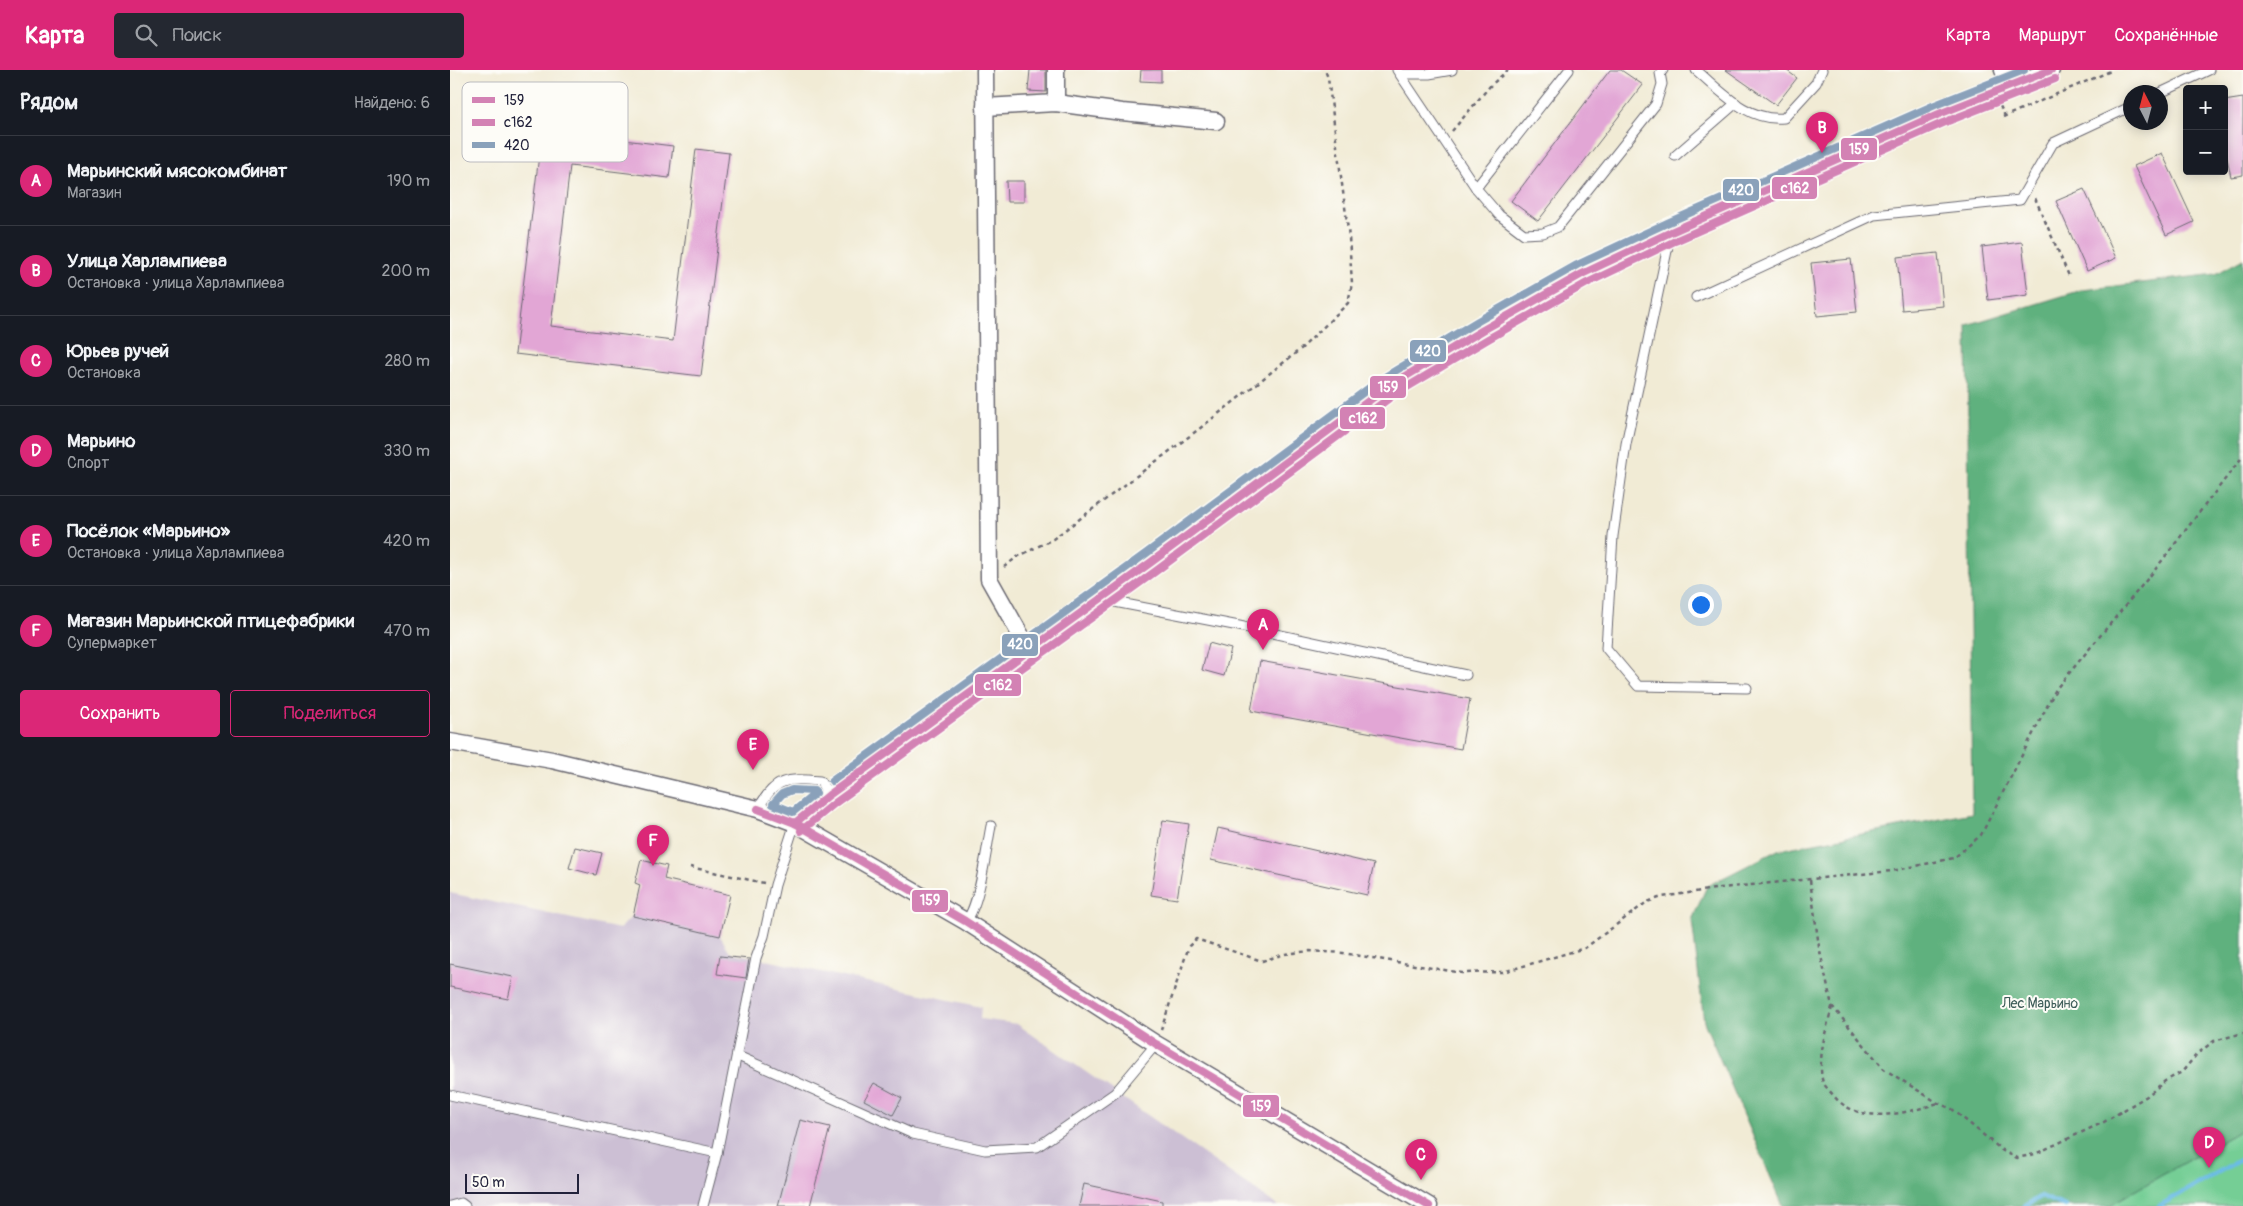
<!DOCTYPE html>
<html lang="ru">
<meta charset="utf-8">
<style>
body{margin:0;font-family:Pangolin,sans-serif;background:#242831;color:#f1f3f6}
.controls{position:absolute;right:15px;top:15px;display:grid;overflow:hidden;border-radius:5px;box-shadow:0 2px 12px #0003}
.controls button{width:45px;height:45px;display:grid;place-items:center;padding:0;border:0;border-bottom:1px solid #363941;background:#171b24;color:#f1f3f6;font:25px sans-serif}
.compass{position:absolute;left:1673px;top:15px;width:45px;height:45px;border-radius:50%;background:#171b24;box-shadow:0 2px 12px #0003;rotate:354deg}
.scale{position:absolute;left:15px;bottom:12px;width:114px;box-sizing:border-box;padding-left:5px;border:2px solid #22223b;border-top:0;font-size:14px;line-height:18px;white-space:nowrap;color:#22223b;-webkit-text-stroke:4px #fdfcf7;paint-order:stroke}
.you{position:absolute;left:1250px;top:534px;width:18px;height:18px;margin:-12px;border:4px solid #fff;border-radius:50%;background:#1a73e8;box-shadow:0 0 0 8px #1a73e833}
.badge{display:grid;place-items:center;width:32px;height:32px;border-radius:50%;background:#db2777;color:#fff;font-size:16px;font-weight:700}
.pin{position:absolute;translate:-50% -41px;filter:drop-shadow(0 1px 2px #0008)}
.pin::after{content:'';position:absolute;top:26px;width:18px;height:15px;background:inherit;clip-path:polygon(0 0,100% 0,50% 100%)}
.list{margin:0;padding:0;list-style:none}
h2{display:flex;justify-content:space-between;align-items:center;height:65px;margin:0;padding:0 20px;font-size:21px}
h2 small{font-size:16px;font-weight:400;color:#9ea1a6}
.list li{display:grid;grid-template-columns:32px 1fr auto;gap:15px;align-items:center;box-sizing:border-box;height:90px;padding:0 20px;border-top:1px solid #363941}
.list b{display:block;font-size:19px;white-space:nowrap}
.list p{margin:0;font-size:16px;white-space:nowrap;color:#9ea1a6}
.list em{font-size:16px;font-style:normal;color:#9ea1a6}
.actions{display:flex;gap:10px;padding:15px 20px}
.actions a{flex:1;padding:11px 0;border:1px solid #db2777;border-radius:5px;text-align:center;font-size:18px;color:#db2777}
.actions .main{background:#db2777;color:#fff}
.icon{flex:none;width:28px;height:28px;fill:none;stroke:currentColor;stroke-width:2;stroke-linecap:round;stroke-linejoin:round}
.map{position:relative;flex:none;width:1793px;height:1136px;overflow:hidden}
header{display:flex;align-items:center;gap:30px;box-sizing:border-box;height:70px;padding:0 25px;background:#db2777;color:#fff}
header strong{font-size:24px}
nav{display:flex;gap:28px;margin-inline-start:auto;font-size:18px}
.search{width:350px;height:45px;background:#242831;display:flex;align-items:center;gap:12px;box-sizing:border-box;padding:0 18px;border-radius:5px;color:#9ea1a6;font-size:19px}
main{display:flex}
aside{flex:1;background:#171b24}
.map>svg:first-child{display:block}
.industrial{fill:#ccbfd4}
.green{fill:#74ce95;stroke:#4b7868}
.forest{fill:#5fb17e;stroke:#406a5c}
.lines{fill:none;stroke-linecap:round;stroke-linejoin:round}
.stream{stroke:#6bbbe6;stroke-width:4.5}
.building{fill:#e2a6d5}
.service-casing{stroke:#6a6871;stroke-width:11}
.minor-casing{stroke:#6a6871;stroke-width:19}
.path{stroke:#6a6871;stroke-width:2.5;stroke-dasharray:4 4;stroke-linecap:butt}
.service{stroke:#fff;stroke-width:9}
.minor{stroke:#fff;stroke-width:16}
.bus-1-casing{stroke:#fdfcf7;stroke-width:11}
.bus-2-casing{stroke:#fdfcf7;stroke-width:11}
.bus-3-casing{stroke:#fdfcf7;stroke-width:11}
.bus-1{stroke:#d382b4;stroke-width:8}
.bus-2{stroke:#d382b4;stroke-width:8}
.bus-3{stroke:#8aa1ba;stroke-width:8}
.labels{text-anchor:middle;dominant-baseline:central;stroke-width:4;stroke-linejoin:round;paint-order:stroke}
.park-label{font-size:14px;fill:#3f5e5a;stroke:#fdfcf7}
.key{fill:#fdfcf7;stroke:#bbbbbf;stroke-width:1}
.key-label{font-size:14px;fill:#22223b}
.line-badge{stroke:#fdfcf7;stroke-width:2}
.badge-label{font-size:14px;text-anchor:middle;font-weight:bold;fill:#fff}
</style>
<header>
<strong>Карта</strong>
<div class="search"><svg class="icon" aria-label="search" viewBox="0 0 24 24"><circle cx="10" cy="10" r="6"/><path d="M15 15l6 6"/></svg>Поиск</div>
<nav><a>Карта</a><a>Маршрут</a><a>Сохранённые</a></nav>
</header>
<main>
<aside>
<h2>Рядом<small>Найдено: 6</small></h2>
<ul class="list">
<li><span class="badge">A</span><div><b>Марьинский мясокомбинат</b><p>Магазин</p></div><em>190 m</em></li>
<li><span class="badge">B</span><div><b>Улица Харлампиева</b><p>Остановка · улица Харлампиева</p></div><em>200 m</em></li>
<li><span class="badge">C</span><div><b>Юрьев ручей</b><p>Остановка</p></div><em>280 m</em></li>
<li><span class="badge">D</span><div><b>Марьино</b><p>Спорт</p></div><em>330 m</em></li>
<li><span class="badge">E</span><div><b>Посёлок «Марьино»</b><p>Остановка · улица Харлампиева</p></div><em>420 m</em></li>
<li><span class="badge">F</span><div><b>Магазин Марьинской птицефабрики</b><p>Супермаркет</p></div><em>470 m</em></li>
</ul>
<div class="actions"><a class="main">Сохранить</a><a>Поделиться</a></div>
</aside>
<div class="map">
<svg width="1793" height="1136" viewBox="0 0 1793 1136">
<rect width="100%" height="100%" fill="#fdfcf7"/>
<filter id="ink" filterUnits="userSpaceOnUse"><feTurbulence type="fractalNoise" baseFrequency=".02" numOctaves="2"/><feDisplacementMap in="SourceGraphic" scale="10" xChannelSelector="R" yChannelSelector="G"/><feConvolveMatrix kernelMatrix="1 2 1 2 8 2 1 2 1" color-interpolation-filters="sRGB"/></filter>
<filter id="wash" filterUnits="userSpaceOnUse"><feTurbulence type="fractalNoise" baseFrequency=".0096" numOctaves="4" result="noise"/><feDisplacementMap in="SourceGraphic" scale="20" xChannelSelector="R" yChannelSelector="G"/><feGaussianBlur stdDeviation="1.12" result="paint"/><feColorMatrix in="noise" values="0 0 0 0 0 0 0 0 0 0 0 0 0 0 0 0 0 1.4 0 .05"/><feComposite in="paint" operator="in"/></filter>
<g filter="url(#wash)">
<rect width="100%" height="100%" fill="#f1ebd5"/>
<path class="industrial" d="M191 790 217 796 215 809 280 825 270 866 280 882 531 937 530 949 567 954 828 1136H0V823L170 859 183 845 190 815 185 813Z"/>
<path class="green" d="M1793 1059V1136H1658Z"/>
<path class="forest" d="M1793 189V1059L1658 1136H1333L1254 952 1242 850 1257 816 1328 780 1522 743 1517 255 1632 220 1766 204Z"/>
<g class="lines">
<g class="stream">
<path d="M1575 1136 1591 1126 1615 1136"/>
<path d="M1709 1136 1793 1088"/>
</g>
</g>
<g id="blocks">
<g class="building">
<path d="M580 0H596V22L578 21Z"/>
<path d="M691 0H711V12L690 11Z"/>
<path d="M1160 0H1171L1193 15 1088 151 1061 131Z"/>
<path d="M1276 0H1336L1347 8 1326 35Z"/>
<path d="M1793 28V105L1781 107 1774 73V31Z"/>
<path d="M92 60 223 76 219 108 120 96 101 256 223 271 246 79 279 83 251 306 65 284Z"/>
<path d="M1712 83 1744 152 1716 165 1684 96Z"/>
<path d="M556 111H574V132H557Z"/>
<path d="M1634 119 1666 188 1637 201 1606 131Z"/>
<path d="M1572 172 1578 225 1538 230 1532 177Z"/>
<path d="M1488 183 1493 236 1452 240 1447 187Z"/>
<path d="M1401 189 1407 242 1367 246 1361 193Z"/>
<path d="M759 573 781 579 774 606 752 600Z"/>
<path d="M810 591 1020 629 1011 679 801 641Z"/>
<path d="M713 750 739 754 727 829 701 825Z"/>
<path d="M768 758 924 794 917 825 761 790Z"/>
<path d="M125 777 152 783 146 805 119 798Z"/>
<path d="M191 790 217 796 214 809 280 825 270 866 183 846 190 815 185 813Z"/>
<path d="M270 886 299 889 296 908 267 904Z"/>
<path d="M0 894 63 907 58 929 0 917Z"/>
<path d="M424 1013 452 1028 443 1045 414 1030Z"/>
<path d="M350 1050 380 1057 360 1136H328Z"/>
<path d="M634 1114 712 1131V1136H629Z"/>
</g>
</g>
</g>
<g filter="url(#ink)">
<use href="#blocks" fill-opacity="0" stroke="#6a6871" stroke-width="1"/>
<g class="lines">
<defs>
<g id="service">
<path d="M947 0 1026 118 1049 145 1074 164 1093 163 1108 157 1206 34 1212 14 1210 3 1213 0"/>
<path d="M1246 0C1272 22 1298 52 1334 48L1366 13 1372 0"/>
<path d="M951 4H979L1002 0"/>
<path d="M1710 23 1759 0"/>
<path d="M1225 86 1286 33"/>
<path d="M1026 118 1119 0"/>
<path d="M1221 162 1176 374 1163 466 1156 578 1188 616 1297 618"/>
<path d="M1246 227 1424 145 1570 130 1603 73 1680 37"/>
<path d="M649 529 789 556 1016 605"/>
<path d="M308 739C325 708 336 708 370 711L379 725"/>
<path d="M515 851C529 841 537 775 541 756"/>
<path d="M288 986 463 1064 535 1080 587 1077 665 1023 706 974"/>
<path d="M0 1025 267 1083"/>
<path d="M0 1136 11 1133 15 1136"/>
<path d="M253 1136 267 1083 306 888 314 866 325 815 345 753"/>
</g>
<g id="minor">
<path d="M535 0 539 509 579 580"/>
<path d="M1553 0 1561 17"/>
<path d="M606 33V0"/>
<path d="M535 37 606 33 672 42 766 51"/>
<path d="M0 672 102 690 308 739 345 753 515 851 706 974 979 1136"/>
<path d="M345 753 379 725 700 493 936 318 1033 260 1132 204 1221 162 1489 44 1601 0"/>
</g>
</defs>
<use href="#service" class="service-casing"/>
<use href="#minor" class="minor-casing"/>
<g class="path">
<path d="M1550 36 1555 46"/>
<path d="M1553 47 1663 0"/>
<path d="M1002 61 1040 16 1058 0"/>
<path d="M1585 128 1619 206"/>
<path d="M554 497 567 487 603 469 749 359 852 278 898 233 902 213 899 167 878 8 875 0"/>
<path d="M240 797 314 813"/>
<path d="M1360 810 1369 877 1382 936 1434 999 1488 1033 1502 1039 1553 1081 1567 1088 1585 1084 1654 1052 1697 1026 1715 1011 1732 1002 1747 984 1764 971 1793 963"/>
<path d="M1382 937C1376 960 1368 985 1372 1009 1373 1015 1380 1021 1383 1025 1408 1056 1455 1044 1488 1033"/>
<path d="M711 960 739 876 746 869 812 891 835 884 860 881 893 883 1012 903 1053 902 1135 878 1197 832 1212 827 1271 818 1442 801 1504 788 1531 765 1606 619 1704 501 1793 386"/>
</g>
<use href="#service" class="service"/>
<use href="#minor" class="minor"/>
<defs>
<g id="bus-1">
<path d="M308 739 345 753 515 851 706 974 979 1136"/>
<path d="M345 753 379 725 700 493 936 318 1033 260 1132 204 1221 162 1489 44 1601 0"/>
</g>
<path id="bus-2" d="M351 761 385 733 706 501 942 326 1038 269 1137 213 1225 171 1493 53 1605 9"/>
<g id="bus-3">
<path d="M382 711 694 485 930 310 1028 251 1127 195 1217 153 1485 35 1574 0"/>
<path d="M342 720 364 721 366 723 343 742 323 734 332 724Z"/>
</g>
</defs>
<use href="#bus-1" class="bus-1-casing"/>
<use href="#bus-2" class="bus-2-casing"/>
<use href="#bus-3" class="bus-3-casing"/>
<use href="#bus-1" class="bus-1"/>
<use href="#bus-2" class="bus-2"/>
<use href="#bus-3" class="bus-3"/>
</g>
</g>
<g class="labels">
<g class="park-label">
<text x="1590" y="933">Лес Марьино</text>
</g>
</g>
<rect x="12" y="12" width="166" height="80" rx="8" class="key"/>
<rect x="22" y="27" width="23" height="6" fill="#d382b4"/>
<rect x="22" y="49" width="23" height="7" fill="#d382b4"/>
<rect x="22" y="72" width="23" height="6" fill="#8aa1ba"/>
<g class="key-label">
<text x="54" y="35">159</text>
<text x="54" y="57">с162</text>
<text x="54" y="80">420</text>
</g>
<g class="line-badge">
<rect x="1390" y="67" width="38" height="24" rx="5" fill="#d382b4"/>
<rect x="1321" y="106" width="47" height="24" rx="5" fill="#d382b4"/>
<rect x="1272" y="108" width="38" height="24" rx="5" fill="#8aa1ba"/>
<rect x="959" y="269" width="38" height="24" rx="5" fill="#8aa1ba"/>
<rect x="919" y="305" width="38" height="24" rx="5" fill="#d382b4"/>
<rect x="889" y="336" width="47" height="24" rx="5" fill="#d382b4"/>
<rect x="551" y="563" width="38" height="24" rx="5" fill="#8aa1ba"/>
<rect x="524" y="603" width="48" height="24" rx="5" fill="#d382b4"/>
<rect x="461" y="819" width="38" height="24" rx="5" fill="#d382b4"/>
<rect x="792" y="1024" width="38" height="24" rx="5" fill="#d382b4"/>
</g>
<g class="badge-label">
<text x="1409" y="84">159</text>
<text x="1345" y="123">с162</text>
<text x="1291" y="125">420</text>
<text x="978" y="286">420</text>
<text x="938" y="322">159</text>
<text x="913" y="353">с162</text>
<text x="570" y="579">420</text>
<text x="548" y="620">с162</text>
<text x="480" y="835">159</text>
<text x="811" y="1041">159</text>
</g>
</svg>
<div class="controls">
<button>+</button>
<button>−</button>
</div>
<svg class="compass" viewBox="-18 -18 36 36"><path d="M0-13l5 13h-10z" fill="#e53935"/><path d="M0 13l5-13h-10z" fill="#9ea1a6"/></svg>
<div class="scale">50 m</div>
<div class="you"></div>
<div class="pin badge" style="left:813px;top:580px">A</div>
<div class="pin badge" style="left:1372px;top:83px">B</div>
<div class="pin badge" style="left:971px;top:1110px">C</div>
<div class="pin badge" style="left:1759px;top:1098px">D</div>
<div class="pin badge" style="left:303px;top:700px">E</div>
<div class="pin badge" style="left:203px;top:796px">F</div>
</div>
</main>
